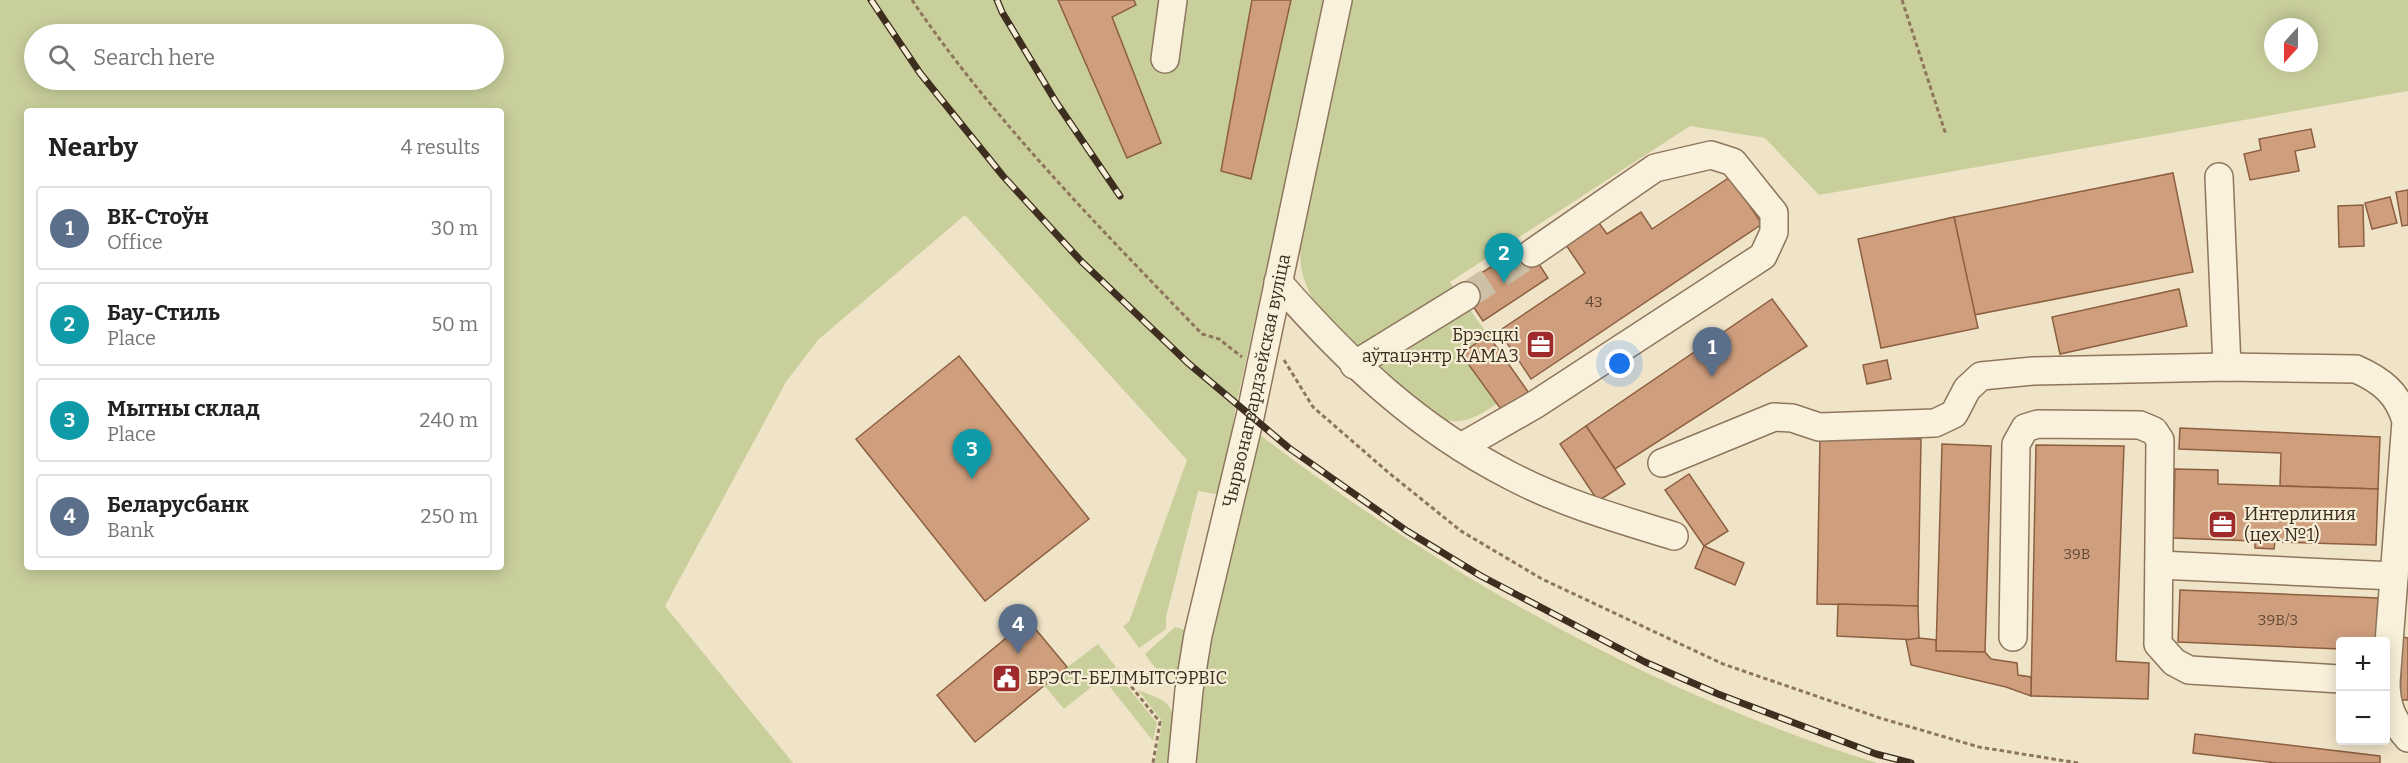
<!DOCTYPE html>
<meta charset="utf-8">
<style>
body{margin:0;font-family:Bitter,serif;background:#f6f6f6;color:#222}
.controls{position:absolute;right:18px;bottom:18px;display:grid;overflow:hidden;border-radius:6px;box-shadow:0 3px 15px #0003}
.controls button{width:54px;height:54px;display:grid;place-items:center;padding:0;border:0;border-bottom:2px solid #e0e0e0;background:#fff;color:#222;font:30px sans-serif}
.compass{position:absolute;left:2264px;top:18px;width:54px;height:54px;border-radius:50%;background:#fff;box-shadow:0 3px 15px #0003;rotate:201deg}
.you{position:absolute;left:1620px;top:364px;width:21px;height:21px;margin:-15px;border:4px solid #fff;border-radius:50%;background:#1a73e8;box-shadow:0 0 0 9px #1a73e833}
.badge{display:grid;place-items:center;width:39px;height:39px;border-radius:50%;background:#9e2a2b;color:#fff;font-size:20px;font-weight:700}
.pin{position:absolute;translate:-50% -50px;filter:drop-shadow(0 2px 3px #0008)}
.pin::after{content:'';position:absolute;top:32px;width:21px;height:18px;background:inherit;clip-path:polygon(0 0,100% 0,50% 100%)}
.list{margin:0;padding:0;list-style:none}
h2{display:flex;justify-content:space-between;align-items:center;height:78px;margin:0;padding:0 24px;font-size:26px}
h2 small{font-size:20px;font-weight:400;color:#767676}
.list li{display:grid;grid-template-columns:39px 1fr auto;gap:18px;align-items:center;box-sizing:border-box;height:84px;margin:0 12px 12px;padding:0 12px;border:2px solid #e0e0e0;border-radius:6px}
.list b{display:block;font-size:22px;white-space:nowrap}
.list p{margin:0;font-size:20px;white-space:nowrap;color:#767676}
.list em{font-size:20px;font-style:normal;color:#767676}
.icon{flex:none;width:33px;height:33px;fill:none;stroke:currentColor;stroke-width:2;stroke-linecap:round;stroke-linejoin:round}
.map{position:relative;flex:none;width:2408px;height:763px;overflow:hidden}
.search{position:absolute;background:#fff;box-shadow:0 3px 15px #0003;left:24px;top:24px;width:480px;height:66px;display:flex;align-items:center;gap:15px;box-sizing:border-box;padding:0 21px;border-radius:33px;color:#767676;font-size:22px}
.panel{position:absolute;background:#fff;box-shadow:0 3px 15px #0003;left:24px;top:108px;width:480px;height:462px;border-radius:6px}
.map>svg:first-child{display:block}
.green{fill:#c9cf9b;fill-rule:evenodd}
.building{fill:#cf9f7d;stroke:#8d5f41;stroke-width:1.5}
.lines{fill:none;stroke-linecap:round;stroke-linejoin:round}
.minor-tunnel{stroke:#ccc0a6;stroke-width:27;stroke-dasharray:27 14;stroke-linecap:butt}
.minor-casing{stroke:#8d765c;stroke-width:30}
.path{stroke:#8d765c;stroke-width:3;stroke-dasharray:4.5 3;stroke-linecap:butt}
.minor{stroke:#faf1dc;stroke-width:27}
.rail-casing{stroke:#3d2e20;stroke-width:7}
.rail{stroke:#f7eed8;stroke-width:4.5;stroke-dasharray:14;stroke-linecap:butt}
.labels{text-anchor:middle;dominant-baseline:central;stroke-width:4.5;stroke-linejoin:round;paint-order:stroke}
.number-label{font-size:15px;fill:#624a37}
.poi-label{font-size:18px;fill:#3d2e20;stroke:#f7eed8;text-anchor:start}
.street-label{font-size:18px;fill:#3d2e20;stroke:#f7eed8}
</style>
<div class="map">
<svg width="2408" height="763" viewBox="0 0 2408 763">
<rect width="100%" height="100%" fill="#f0e4c8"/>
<g class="green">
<path d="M0 0H1325L1235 411 1225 486 1216 494 1198 491 1166 617V629L1139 648 1123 626 1129 622 1187 460 965 215 818 340 786 382 665 606 793 763H0ZM34 34H494V80H34ZM27 111H501V567H27Z"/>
<path d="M1349 0H2408V91L1819 195 1765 138 1690 126 1450 282 1488 335 1497 404C1467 423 1456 428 1423 410 1385 375 1313 323 1302 272 1299 254 1300 235 1301 217ZM2273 27H2309V63H2273Z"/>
<path d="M1255 431C1441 574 1652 693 1877 763H1195L1203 677Z"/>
<path d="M1175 627 1186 630 1182 671C1164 683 1155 668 1145 654Z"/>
<path d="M1098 644 1116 667 1064 709 1044 685Z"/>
<path d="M1117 674 1157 723 1153 741 1106 682Z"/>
<path d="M1138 690C1147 694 1158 697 1165 702 1180 714 1172 746 1171 763H1155L1162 721Z"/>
</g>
<g class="building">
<path d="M1058 0H1134L1136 5 1112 17 1161 143 1127 158Z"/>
<path d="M1252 0H1291L1251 179 1221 171Z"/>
<path d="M2311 129 2315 147 2295 151 2299 171 2250 180 2244 154 2261 150 2259 139Z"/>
<path d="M2173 173 2193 272 1974 315 1954 217Z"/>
<path d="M1730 177 1762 224 1531 379 1499 331 1585 273 1566 245 1599 223 1607 234 1641 212 1652 229Z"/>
<path d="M2408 190V225L2402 226 2396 192Z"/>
<path d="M2390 197 2397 223 2372 229 2365 203Z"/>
<path d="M2363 205 2364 246 2339 247 2338 206Z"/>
<path d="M1954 217 1978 328 1881 348 1858 239Z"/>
<path d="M1526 244 1548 278 1483 321 1460 287Z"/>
<path d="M2179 289 2187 326 2060 354 2052 317Z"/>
<path d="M1772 299 1807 346 1615 469 1586 426Z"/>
<path d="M1488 335 1529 393 1503 412 1461 354Z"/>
<path d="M959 356 1089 519 985 601 856 439Z"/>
<path d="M1887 360 1891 379 1867 384 1863 365Z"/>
<path d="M1586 426 1625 484 1598 501 1560 444Z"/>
<path d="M2180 428 2380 437 2378 489 2280 486 2281 453 2179 449Z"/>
<path d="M1820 438 1921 439 1918 606 1817 604Z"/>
<path d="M1942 444 1991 446 1985 652 1936 651Z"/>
<path d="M2036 445 2124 446 2116 661 2149 663 2148 699 2031 696Z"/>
<path d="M2175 469 2218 470V484L2378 489 2376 545 2275 542 2274 549 2255 548V541L2173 538Z"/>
<path d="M1689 474 1728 531 1704 546 1665 490Z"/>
<path d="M1704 546 1744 563 1735 585 1695 568Z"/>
<path d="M2180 590 2378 598 2376 642H2340V649L2178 642Z"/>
<path d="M1838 604 1918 606 1919 640 1837 636Z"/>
<path d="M1028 620 1067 667 975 742 937 695Z"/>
<path d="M2402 637 2408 638V700H2400Z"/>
<path d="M1919 638 1936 640V651L1985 652 1991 659 2017 663 2018 675 2031 677V696L2006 687 1911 665 1906 640Z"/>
<path d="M2195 734 2380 756V763H2277L2193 753Z"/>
</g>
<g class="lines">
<path class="minor-tunnel" d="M1466 296 1532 253"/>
<defs>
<g id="minor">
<path d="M1165 59 1173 0"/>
<path d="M2219 177 2227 367"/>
<path d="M1278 282C1347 361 1417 428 1511 476 1562 503 1619 519 1674 536"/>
<path d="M1354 365 1466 296"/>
<path d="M1461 447 1536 404 1763 256 1774 232V213L1733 162 1711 155 1655 168 1532 253"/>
<path d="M1662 463 1774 417 1792 418 1819 427 1935 423 1954 414 1967 389 1981 376 2033 371 2227 367 2356 369C2381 380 2398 393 2406 421L2386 682C2386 705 2392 720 2408 738"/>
<path d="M2159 565 2394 576"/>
<path d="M2013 637 2016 444 2025 428 2038 424 2140 425 2154 431 2160 440 2158 644 2174 662 2189 670 2340 679"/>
<path id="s1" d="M1182 763 1189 690 1198 635 1250 417 1338 0"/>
</g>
</defs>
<use href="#minor" class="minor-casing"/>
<g class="path">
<path d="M912 0C994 121 1101 229 1202 334L1219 339 1242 357"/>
<path d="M1902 0 1946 135"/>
<path d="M1284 360 1313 407 1389 473 1461 531 1542 579 1723 664 1880 718 1979 747 2078 763"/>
<path d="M1117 669 1160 722 1153 763"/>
</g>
<use href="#minor" class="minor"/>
<defs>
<g id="rail">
<path d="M871 0 920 73 1003 176 1081 261 1188 363 1289 448 1407 531 1481 576 1645 662 1718 694 1876 754 1911 763"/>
<path d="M997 0 1002 12 1056 102 1120 196"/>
</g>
</defs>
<use href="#rail" class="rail-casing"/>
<use href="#rail" class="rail"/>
</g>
<defs>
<symbol id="office-square" viewBox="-11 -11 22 22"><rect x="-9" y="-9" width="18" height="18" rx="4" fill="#9e2a2b" stroke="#f7eed8"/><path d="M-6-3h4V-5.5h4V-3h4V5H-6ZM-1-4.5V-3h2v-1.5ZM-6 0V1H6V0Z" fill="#fff"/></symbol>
<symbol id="civic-square" viewBox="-11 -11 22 22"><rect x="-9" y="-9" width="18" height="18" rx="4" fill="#9e2a2b" stroke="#f7eed8"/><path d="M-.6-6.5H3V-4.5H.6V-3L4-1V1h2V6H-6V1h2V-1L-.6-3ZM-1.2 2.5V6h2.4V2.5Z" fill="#fff"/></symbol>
</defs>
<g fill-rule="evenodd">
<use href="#office-square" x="1524" y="328" width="33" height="33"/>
<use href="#office-square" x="2206" y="508" width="33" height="33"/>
<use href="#civic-square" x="990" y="662" width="33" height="33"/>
</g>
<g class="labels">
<g class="number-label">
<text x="1594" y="302">43</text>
<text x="2077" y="554">39В</text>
<text x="2278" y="620">39В/3</text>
</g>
<g class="poi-label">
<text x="1519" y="335" text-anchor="end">Брэсцкі<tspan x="1519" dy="21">аўтацэнтр КАМАЗ</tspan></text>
<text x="2244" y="514">Интерлиния<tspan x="2244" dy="21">(цех №1)</tspan></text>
<text x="1027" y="678">БРЭСТ-БЕЛМЫТСЭРВІС</text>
</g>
<g class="street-label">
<text stroke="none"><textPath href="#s1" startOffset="390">Чырвонагвардзейская вуліца</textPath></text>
</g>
</g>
</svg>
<div class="controls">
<button>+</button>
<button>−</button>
</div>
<svg class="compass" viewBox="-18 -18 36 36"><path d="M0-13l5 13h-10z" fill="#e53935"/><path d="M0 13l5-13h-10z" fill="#767676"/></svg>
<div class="you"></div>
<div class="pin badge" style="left:1712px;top:377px;background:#5c6f8a">1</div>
<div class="pin badge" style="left:1504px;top:283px;background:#0f9aa8">2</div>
<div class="pin badge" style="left:972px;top:479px;background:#0f9aa8">3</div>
<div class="pin badge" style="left:1018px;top:654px;background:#5c6f8a">4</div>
<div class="search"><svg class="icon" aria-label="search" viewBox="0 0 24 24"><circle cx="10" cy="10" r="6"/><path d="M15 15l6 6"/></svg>Search here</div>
<section class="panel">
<h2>Nearby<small>4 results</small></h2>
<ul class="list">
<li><span class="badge" style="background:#5c6f8a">1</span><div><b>ВК-Стоўн</b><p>Office</p></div><em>30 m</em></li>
<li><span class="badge" style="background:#0f9aa8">2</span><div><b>Бау-Стиль</b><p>Place</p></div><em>50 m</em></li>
<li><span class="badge" style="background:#0f9aa8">3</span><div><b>Мытны склад</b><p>Place</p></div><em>240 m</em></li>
<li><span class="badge" style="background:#5c6f8a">4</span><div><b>Беларусбанк</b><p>Bank</p></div><em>250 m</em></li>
</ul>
</section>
</div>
